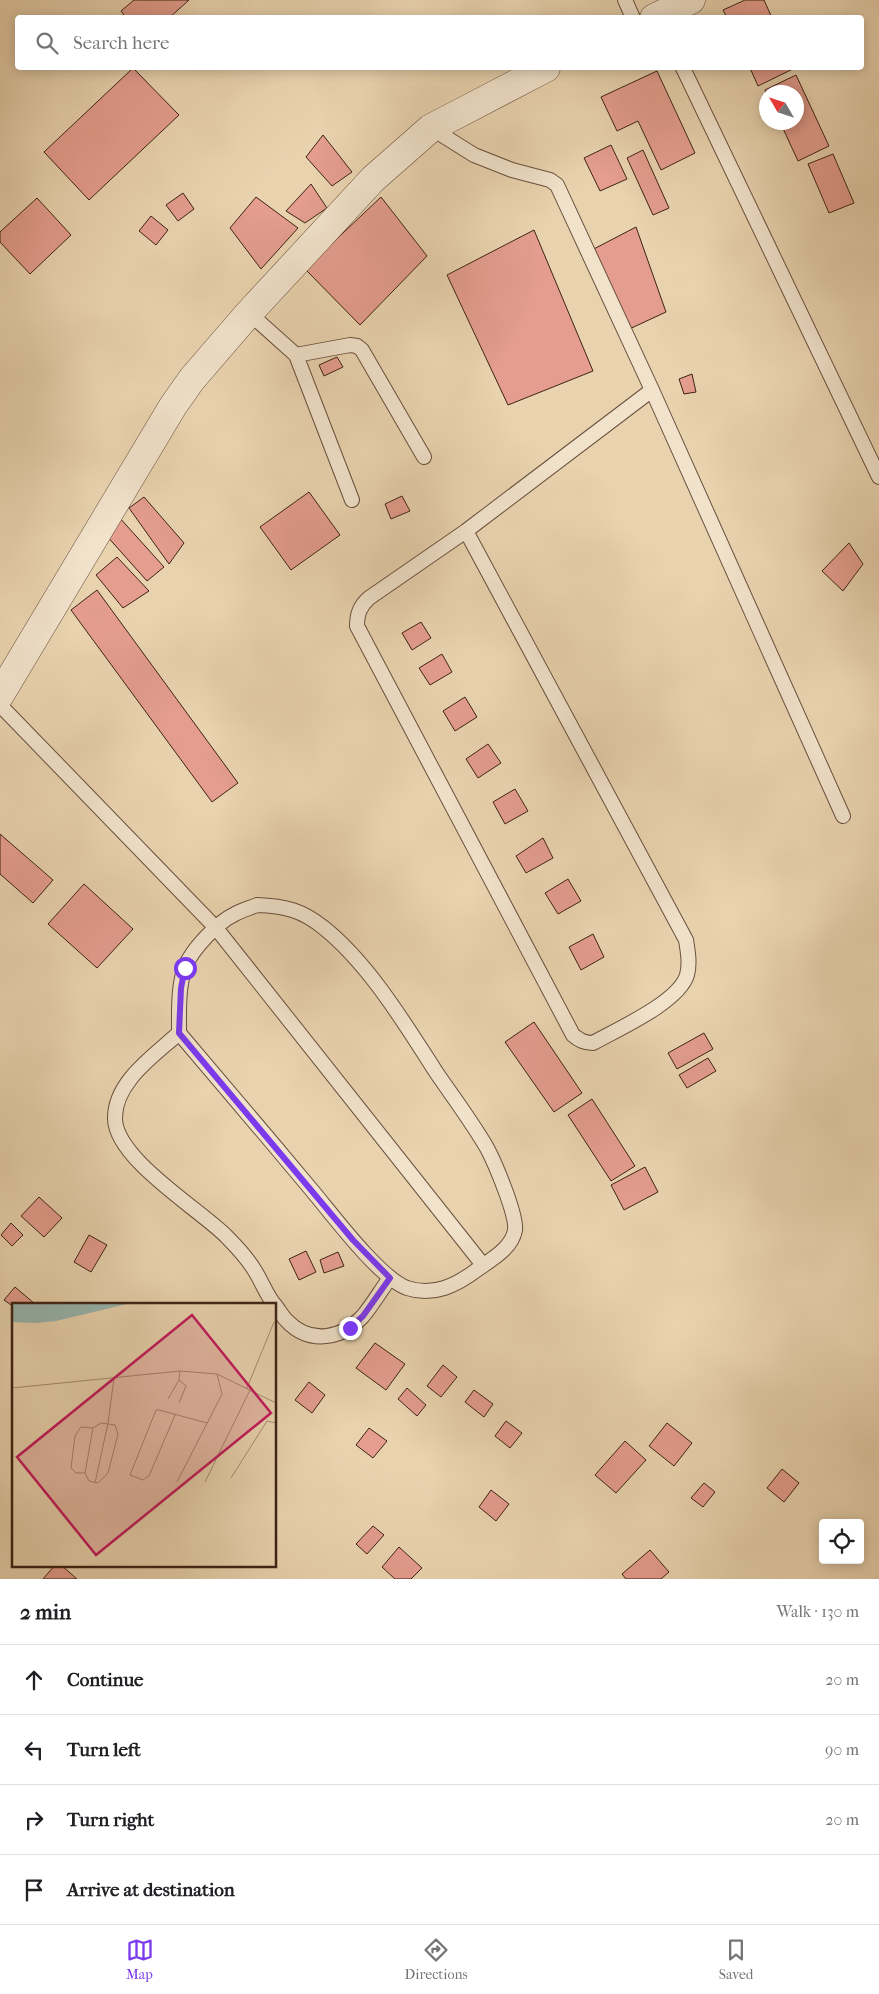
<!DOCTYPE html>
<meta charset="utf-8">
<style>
body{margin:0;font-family:"IM FELL French Canon",serif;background:#f6f6f6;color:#202124}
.controls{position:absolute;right:15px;bottom:15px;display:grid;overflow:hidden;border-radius:5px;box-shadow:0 2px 12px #0003}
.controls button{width:45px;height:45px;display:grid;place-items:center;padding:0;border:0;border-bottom:1px solid #e0e0e0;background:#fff;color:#202124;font:25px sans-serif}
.compass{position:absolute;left:759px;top:85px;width:45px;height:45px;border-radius:50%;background:#fff;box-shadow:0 2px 12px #0003;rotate:309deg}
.stop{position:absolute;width:15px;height:15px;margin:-11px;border:4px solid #7c3aed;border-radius:50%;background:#fff}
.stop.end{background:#7c3aed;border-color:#fff;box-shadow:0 1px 5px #0008}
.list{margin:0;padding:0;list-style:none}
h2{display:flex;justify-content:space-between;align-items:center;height:65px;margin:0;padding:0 20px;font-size:21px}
h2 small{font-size:16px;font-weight:400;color:#757577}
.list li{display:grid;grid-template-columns:32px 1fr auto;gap:15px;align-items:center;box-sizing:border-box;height:70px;padding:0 20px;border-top:1px solid #e0e0e0}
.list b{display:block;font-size:19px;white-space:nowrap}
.list em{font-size:16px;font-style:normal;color:#757577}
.icon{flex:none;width:28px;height:28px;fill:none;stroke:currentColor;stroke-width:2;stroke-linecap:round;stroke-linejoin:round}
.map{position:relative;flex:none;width:879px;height:1579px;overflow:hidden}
.search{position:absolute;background:#fff;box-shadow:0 2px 12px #0003;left:15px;right:15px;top:15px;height:55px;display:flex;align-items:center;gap:12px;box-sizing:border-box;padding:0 18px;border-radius:5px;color:#757577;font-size:19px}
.sheet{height:345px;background:#fff}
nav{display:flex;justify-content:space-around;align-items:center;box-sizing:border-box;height:70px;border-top:1px solid #e0e0e0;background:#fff;font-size:14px;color:#757577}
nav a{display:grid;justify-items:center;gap:2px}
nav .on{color:#7c3aed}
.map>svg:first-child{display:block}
.building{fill:#e49d8e;stroke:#3e2315}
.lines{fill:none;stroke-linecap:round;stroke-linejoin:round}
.service-casing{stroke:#694f3c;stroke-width:16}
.minor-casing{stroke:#694f3c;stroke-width:29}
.service{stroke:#f1e2cb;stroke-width:14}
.minor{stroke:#f1e2cb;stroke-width:28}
.route{stroke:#7c3aed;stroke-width:6}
.inset-road{fill:none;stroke:#a58d71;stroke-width:1}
.view{fill:#c2185b;fill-opacity:0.15;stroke:#c2185b;stroke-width:2.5}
.inset-edge{fill:none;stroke:#3e2315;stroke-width:2.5}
</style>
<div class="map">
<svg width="879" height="1579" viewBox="0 0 879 1579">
<rect width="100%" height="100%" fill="#e9d3af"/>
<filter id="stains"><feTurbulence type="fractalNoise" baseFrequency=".004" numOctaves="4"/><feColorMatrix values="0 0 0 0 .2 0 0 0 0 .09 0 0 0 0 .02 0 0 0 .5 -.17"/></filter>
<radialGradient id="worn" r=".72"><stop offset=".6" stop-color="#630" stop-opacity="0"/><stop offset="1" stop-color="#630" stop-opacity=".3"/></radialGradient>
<g class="building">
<path d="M134 0H189L169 18H126L121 11Z"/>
<path d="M745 0H764L772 18H727L723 10Z"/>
<path d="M133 68 179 115 89 200 44 152Z"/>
<path d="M750 68H795L758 86Z"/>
<path d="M657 71 695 153 661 170 638 121 617 131 601 97Z"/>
<path d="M796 75 829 146 798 161 780 122H796V92H766V94L765 90Z"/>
<path d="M323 135 352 172 332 186 306 157Z"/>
<path d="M611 145 627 179 600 191 584 158Z"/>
<path d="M643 150 669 208 653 215 627 158Z"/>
<path d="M833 154 854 203 829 213 808 164Z"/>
<path d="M311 184 327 208 305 223 286 211Z"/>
<path d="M183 193 194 209 178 221 166 205Z"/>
<path d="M256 197 298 228 261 269 230 228Z"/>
<path d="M381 197 427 256 360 325 305 269Z"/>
<path d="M37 198 71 235 30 274 0 242V232Z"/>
<path d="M151 216 168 230 156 245 139 231Z"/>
<path d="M636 227 666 312 625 331 588 252Z"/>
<path d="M534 230 593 371 508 405 447 275Z"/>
<path d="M337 357 343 367 324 376 319 365Z"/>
<path d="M692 374 696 392 684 394 679 379Z"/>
<path d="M309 492 340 535 291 570 260 527Z"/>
<path d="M402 496 410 511 391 519 385 504Z"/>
<path d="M144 497 184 543 169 564 129 508Z"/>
<path d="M118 516 164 567 147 581 105 534Z"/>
<path d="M849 543 863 564 843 591 822 571Z"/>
<path d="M117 557 149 591 123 608 96 575Z"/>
<path d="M97 590 238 783 212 802 71 610Z"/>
<path d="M421 622 431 638 412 650 402 633Z"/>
<path d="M442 654 452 672 430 685 419 668Z"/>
<path d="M465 697 477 717 455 731 443 711Z"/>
<path d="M488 744 501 763 478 778 466 759Z"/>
<path d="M515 789 528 811 505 824 493 802Z"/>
<path d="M0 834 53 880 33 903 0 874Z"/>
<path d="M543 838 553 858 526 873 516 856Z"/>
<path d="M568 879 581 901 558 914 545 893Z"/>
<path d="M84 884 133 929 97 968 48 924Z"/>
<path d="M593 934 604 957 581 970 569 947Z"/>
<path d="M534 1022 582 1093 554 1112 505 1042Z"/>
<path d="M704 1033 713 1049 677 1069 668 1053Z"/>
<path d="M708 1058 716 1071 687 1088 679 1075Z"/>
<path d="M592 1099 635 1166 611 1181 568 1115Z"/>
<path d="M645 1167 658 1192 624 1210 611 1185Z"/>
<path d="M39 1197 62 1218 44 1237 21 1216Z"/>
<path d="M11 1223 23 1235 12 1246 1 1235Z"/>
<path d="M89 1235 107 1245 91 1272 74 1262Z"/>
<path d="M306 1251 316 1272 299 1280 289 1259Z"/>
<path d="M338 1252 344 1266 324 1273 320 1260Z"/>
<path d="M15 1287 35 1304H14V1307L4 1300Z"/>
<path d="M375 1343 405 1364 386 1390 356 1368Z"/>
<path d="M443 1365 457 1377 441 1397 427 1386Z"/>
<path d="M309 1382 325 1395 312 1413 295 1400Z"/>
<path d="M407 1388 426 1405 417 1416 398 1399Z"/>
<path d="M474 1390 493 1404 484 1417 465 1402Z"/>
<path d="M506 1421 522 1433 510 1448 495 1436Z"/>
<path d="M667 1423 692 1443 674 1466 649 1446Z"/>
<path d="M369 1428 387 1441 373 1458 356 1445Z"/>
<path d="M625 1441 646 1460 616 1493 595 1475Z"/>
<path d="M782 1469 799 1483 784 1502 767 1488Z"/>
<path d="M704 1483 715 1492 703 1507 691 1498Z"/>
<path d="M491 1490 509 1504 496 1521 479 1507Z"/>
<path d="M373 1526 384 1535 367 1554 356 1544Z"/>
<path d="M399 1547 422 1568 411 1579H395L382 1567Z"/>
<path d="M650 1550 669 1572 661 1579H626L622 1574Z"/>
<path d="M55 1565H61L77 1579H43Z"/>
</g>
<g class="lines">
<defs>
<g id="service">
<path d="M625 0 633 18"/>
<path d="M683 68 879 477"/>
<path d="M431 128 474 155 512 170 550 180 557 185 652 390 843 816"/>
<path d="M249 313 296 355 350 345 357 346 362 350 424 457"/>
<path d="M296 355 352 500"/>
<path d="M466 531 686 940C688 952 690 964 687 975 679 1002 618 1029 593 1043 584 1043 579 1040 573 1035L357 626C357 614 360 606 369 598L466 531 652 390"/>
<path d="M0 705 216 928 483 1265"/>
<path d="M257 905C285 906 302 910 324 928 369 964 405 1024 436 1072 453 1097 472 1122 487 1148 495 1163 517 1215 515 1230 512 1248 492 1259 478 1269 457 1285 434 1297 407 1288 380 1278 334 1217 315 1194 270 1140 224 1086 179 1033 179 1011 178 987 185 967 192 949 218 922 235 914 242 910 250 908 257 905Z"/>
<path d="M179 1033C155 1055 114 1082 115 1119 116 1159 199 1209 226 1236 236 1246 248 1259 255 1271 262 1282 266 1294 274 1304"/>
<path d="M275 1305C279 1310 282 1316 287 1321 310 1345 342 1339 363 1316 373 1304 381 1290 390 1278"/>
</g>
<g id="minor">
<path d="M654 18 691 0"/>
<path d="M0 695 173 406 192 379 249 313 373 179 431 128 546 68"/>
</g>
</defs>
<use href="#service" class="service-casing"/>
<use href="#minor" class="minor-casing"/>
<use href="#service" class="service"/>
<use href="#minor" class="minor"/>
</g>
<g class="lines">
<path class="route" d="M185 968 181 988 179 1033 353 1240 390 1278 363 1316 350 1328"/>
</g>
<g transform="translate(12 1303)">
<rect width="264" height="264" fill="#e9d3af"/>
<path d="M0 1H115L44 18 24 20 0 19Z" fill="#98b7b0"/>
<path class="inset-road" d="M0 85 168 68 205 71 264 100M235 85 262 19M156 96 167 77M167 100 174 83 167 77 168 68M0 105V135M163 112 137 173 131 177 118 172 144 107H147L195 120M89 120 103 122 106 131 96 170 86 180 77 178 73 170 81 125ZM73 170H64L59 165 63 133 69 124 81 125M219 175 255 118 264 120M165 179 210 91 205 71M193 179 238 87M83 180 96 120 102 75"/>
<path class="view" d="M180 12 259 110 84 252 5 154Z"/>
<rect width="264" height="264" class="inset-edge"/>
</g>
<rect width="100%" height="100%" filter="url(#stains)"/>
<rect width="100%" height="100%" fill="url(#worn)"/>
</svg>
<div class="controls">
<button><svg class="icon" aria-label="locate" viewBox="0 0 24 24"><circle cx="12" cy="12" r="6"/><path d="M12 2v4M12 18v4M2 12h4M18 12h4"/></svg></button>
</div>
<svg class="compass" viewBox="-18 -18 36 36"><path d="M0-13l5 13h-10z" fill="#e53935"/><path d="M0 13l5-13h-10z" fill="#757577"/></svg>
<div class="stop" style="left:185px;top:968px"></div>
<div class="stop end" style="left:350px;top:1328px"></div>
<div class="search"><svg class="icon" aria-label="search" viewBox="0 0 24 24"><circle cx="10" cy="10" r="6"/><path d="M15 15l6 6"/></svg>Search here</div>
</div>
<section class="sheet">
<h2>2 min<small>Walk · 130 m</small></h2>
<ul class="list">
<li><svg class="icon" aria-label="ahead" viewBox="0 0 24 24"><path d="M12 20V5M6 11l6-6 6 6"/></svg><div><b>Continue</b></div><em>20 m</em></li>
<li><svg class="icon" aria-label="left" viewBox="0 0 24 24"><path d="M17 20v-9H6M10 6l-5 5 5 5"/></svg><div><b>Turn left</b></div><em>90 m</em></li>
<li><svg class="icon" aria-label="right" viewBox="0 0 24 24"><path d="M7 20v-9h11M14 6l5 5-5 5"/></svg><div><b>Turn right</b></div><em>20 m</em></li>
<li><svg class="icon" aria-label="arrive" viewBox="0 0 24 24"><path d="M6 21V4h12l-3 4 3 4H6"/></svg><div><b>Arrive at destination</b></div></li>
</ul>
</section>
<nav>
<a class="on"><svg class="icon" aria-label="map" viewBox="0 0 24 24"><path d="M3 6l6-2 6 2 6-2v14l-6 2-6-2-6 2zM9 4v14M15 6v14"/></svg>Map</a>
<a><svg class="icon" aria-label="directions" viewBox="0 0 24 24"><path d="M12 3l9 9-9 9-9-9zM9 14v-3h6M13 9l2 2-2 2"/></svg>Directions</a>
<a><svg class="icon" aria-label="saved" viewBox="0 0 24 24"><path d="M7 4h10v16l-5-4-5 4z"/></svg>Saved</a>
</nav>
